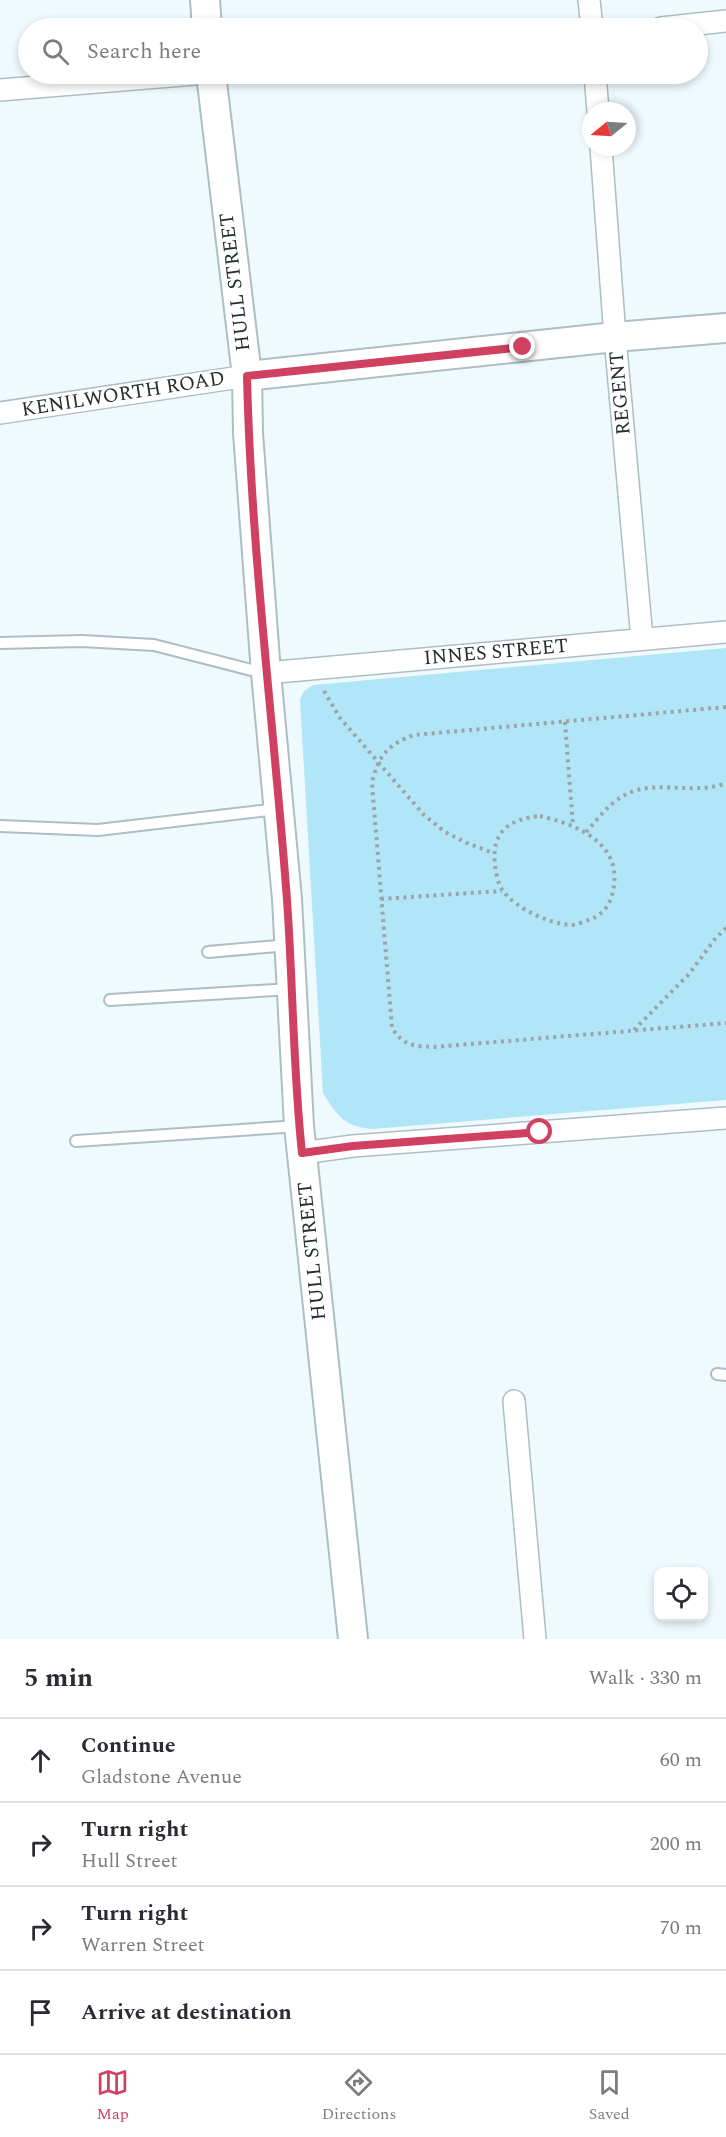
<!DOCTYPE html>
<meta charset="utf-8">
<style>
body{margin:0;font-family:Spectral,serif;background:#f7f7f7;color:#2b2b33}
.controls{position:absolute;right:18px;bottom:18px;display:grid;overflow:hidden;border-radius:12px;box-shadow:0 3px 9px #0003}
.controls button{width:54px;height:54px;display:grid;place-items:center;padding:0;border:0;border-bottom:2px solid #e1e1e2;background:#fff;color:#2b2b33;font:30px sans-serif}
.compass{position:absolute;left:582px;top:102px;width:54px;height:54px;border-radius:50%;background:#fff;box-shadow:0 3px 9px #0003;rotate:252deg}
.stop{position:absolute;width:18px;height:18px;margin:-14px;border:4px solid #d04061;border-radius:50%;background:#fff}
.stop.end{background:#d04061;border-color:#fff;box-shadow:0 2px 6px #0008}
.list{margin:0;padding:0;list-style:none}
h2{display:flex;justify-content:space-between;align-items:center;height:78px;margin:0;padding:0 24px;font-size:26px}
h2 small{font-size:20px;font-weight:400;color:#7c7c81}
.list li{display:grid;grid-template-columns:39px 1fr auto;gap:18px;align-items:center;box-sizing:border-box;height:84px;padding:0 24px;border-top:2px solid #e1e1e2}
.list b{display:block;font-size:22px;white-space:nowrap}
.list p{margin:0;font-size:20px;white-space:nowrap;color:#7c7c81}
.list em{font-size:20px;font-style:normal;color:#7c7c81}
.icon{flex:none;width:33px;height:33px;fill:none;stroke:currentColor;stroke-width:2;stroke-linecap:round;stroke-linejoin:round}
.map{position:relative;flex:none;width:726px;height:1639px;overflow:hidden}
.search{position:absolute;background:#fff;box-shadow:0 3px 9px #0003;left:18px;right:18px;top:18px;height:66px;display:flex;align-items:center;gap:15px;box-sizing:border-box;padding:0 21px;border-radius:33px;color:#7c7c81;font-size:22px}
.sheet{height:414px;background:#fff}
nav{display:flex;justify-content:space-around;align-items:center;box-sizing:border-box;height:84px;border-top:2px solid #e1e1e2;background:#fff;font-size:16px;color:#7c7c81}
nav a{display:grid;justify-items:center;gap:3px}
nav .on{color:#d04061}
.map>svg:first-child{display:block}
.green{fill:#b1e6f8}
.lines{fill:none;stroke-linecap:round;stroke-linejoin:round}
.lane-casing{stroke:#adbec4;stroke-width:14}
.street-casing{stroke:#adbec4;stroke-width:24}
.secondary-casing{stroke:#adbec4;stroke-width:32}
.path{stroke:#9ba4a7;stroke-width:4;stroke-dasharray:3 4.5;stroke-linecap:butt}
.lane{stroke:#fff;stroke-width:10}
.street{stroke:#fff;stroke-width:21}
.secondary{stroke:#fff;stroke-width:28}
.route{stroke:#d04061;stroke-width:8}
.labels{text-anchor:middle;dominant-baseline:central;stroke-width:4.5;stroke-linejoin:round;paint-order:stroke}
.street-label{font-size:20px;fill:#252c2e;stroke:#fff}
</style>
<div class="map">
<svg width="726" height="1639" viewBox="0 0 726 1639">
<rect width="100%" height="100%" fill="#effafe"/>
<path class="green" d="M726 648V1100L372 1129C345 1127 337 1116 323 1093L300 700 304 691 313 685Z"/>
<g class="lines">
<defs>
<g id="lane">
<path d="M0 643 82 641 154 645 263 673"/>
<path d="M0 826 98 830 278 809"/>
<path d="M208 952 289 945"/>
<path d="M110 1000 291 989"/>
<path d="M76 1141 299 1126"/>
<path d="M717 1374 726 1375"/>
</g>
<g id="street">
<path d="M589 0 592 28"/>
<path d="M661 28 726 21"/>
<path d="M595 74 598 111"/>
<path d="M0 90 195 74"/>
<path d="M601 147 615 337 642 639"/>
<path d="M0 413 247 376"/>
<path d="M266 673 726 632"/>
<path d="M302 1153 353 1146 726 1118"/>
<path d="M514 1401 535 1639"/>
</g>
<g id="secondary">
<path d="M205 0 207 28"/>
<path d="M211 74 247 376 248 433 266 673 287 899 299 1126 353 1639"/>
<path d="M247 376 615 337 726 328"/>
</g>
</defs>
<use href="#lane" class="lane-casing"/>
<use href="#street" class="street-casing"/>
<use href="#secondary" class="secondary-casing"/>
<g class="path">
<path d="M324 691 340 718 424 815 445 832 467 843 493 853"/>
<path d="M726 707 414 735C388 744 378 756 372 783L392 1028C404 1046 413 1046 434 1047L726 1023"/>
<path d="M565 722 573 826"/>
<path d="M540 816C579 825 626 845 612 895 609 907 601 916 588 920 583 922 577 925 571 925 550 924 515 908 503 891 498 884 496 874 495 865 491 832 509 819 540 816Z"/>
<path d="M586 832C597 820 607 806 620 798 652 776 691 797 726 783"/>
<path d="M381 899 502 891"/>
<path d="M634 1030 689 974 715 939 726 928"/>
</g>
<use href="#lane" class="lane"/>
<use href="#street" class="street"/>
<use href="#secondary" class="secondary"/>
</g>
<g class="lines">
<path class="route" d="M523 347 247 376C251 551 274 725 287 900 293 984 293 1069 302 1153L353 1146 540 1132"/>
</g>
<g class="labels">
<g class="street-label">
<text transform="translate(235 282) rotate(-97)">HULL STREET</text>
<text transform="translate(620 393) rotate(-95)">REGENT</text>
<text transform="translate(123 394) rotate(-9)">KENILWORTH ROAD</text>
<text transform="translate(496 652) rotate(-5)">INNES STREET</text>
<text transform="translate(312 1251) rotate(-96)">HULL STREET</text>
</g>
</g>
</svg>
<div class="controls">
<button><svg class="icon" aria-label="locate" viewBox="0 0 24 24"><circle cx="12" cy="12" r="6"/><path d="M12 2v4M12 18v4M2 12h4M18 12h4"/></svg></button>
</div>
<svg class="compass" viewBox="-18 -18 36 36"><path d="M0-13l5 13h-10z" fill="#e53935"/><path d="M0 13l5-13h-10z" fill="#7c7c81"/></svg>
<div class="stop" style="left:540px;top:1132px"></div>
<div class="stop end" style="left:523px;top:347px"></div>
<div class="search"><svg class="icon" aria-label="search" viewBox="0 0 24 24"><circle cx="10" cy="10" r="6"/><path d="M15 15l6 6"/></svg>Search here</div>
</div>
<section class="sheet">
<h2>5 min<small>Walk · 330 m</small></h2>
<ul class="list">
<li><svg class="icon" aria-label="ahead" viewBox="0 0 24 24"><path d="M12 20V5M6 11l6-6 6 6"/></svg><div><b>Continue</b><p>Gladstone Avenue</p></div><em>60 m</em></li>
<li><svg class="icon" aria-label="right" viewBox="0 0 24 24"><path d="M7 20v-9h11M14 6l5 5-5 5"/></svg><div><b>Turn right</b><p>Hull Street</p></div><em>200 m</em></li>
<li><svg class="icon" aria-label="right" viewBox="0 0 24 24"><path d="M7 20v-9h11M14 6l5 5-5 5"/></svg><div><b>Turn right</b><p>Warren Street</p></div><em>70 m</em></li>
<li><svg class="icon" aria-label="arrive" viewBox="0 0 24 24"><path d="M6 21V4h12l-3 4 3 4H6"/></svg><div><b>Arrive at destination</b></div></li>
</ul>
</section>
<nav>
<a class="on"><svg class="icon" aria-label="map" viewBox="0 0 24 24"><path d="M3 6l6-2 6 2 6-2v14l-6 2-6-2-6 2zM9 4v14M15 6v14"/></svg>Map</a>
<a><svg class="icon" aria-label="directions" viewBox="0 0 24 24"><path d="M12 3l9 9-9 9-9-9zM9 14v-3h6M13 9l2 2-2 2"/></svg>Directions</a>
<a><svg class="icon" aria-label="saved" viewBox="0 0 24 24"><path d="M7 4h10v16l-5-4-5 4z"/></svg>Saved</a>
</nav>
